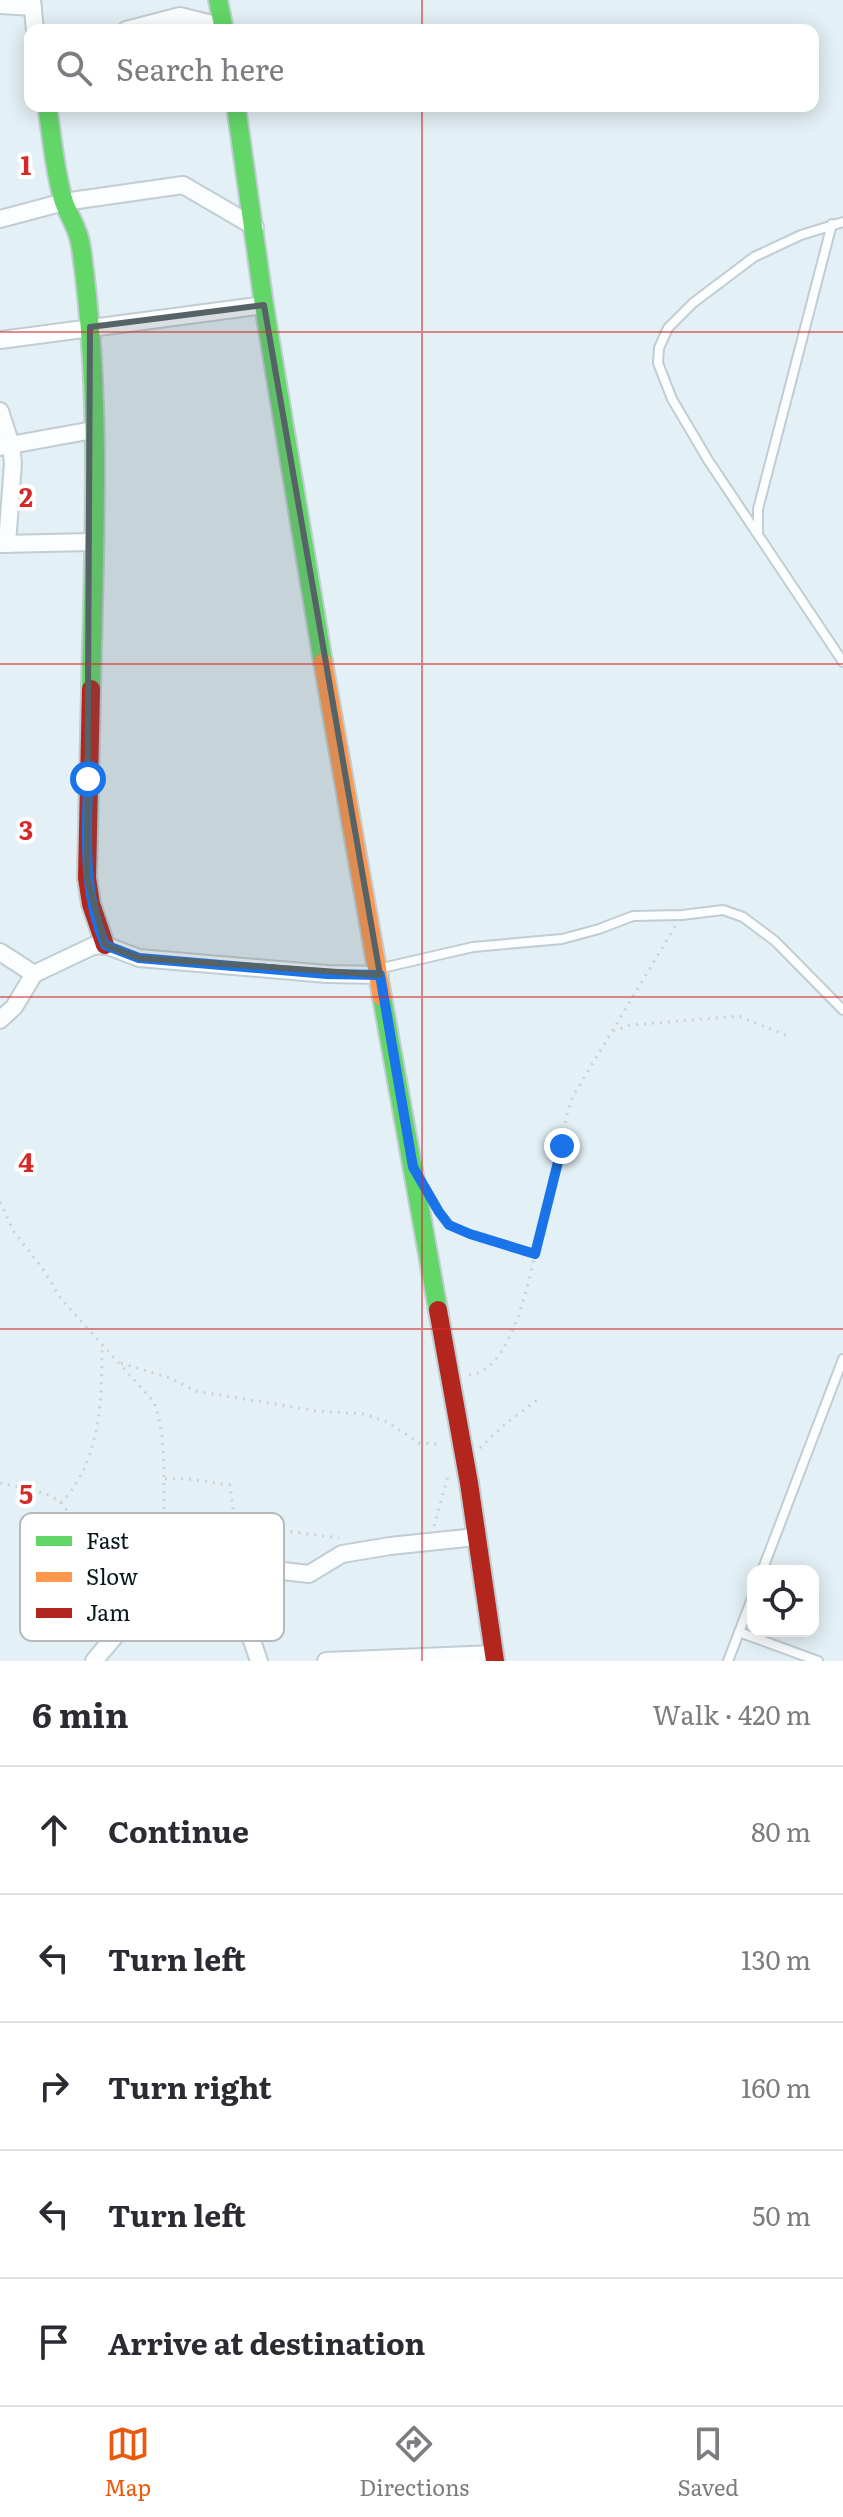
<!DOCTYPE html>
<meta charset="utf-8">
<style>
body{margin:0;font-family:Literata,serif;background:#f2f2f3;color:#2b2b33}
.controls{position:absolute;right:24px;bottom:24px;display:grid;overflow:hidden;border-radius:16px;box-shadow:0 4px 20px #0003}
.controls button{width:72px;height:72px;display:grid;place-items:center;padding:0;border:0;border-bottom:2px solid #e1e1e2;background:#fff;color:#2b2b33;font:40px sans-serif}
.stop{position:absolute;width:24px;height:24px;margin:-18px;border:6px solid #1a73e8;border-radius:50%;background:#fff}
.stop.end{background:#1a73e8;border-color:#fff;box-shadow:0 2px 8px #0008}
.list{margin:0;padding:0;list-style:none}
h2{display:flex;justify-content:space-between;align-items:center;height:104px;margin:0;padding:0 32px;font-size:34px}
h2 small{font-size:26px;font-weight:400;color:#7c7c81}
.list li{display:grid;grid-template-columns:52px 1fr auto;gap:24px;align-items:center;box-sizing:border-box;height:128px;padding:0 32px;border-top:2px solid #e1e1e2}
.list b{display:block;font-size:30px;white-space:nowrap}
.list em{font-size:26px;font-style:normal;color:#7c7c81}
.icon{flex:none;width:44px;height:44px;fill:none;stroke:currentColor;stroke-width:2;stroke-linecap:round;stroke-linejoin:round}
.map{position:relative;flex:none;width:843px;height:1661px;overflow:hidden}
.search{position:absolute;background:#fff;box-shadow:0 4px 20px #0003;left:24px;right:24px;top:24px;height:88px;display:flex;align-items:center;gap:20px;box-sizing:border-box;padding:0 28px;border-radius:16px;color:#7c7c81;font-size:30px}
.sheet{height:744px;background:#fff}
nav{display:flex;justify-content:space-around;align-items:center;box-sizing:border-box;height:112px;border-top:2px solid #e1e1e2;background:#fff;font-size:22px;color:#7c7c81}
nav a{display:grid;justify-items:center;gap:4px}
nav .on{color:#ea580c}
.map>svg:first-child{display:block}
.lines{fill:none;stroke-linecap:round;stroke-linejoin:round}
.lane-casing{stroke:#c0cdd2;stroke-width:12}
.street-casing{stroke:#c0cdd2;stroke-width:20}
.fast-casing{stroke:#c0cdd2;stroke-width:22}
.slow-casing{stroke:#c0cdd2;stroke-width:22}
.jam-casing{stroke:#c0cdd2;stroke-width:22}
.path{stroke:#cdd1d3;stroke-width:3;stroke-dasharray:2 6;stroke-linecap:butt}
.lane{stroke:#fbfdfe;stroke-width:8}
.street{stroke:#fbfdfe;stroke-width:16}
.fast{stroke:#63d668;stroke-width:18}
.slow{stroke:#ff974d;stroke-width:18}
.jam{stroke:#b3261e;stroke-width:18}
.route{stroke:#1a73e8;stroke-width:10}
.marked{fill:#556367;fill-opacity:0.2;stroke:#556367;stroke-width:6;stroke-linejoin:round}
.grid{fill:none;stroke:#d62828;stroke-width:2;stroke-opacity:0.55}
.key{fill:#fff;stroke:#b5b9bb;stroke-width:2}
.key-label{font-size:22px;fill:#08171b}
.grid-label{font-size:26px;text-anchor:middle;font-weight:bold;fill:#d62828;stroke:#fff;stroke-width:8;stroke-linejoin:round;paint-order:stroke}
</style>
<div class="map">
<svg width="843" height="1661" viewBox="0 0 843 1661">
<rect width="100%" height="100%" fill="#e3f0f5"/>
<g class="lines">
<defs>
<g id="lane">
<path d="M843 222 801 235 754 257 693 303 668 328 659 348 658 363 672 399 708 460 843 662"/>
<path d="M758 531V509L832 224"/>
<path d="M382 968 473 947 562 939 599 929 633 916 682 915 723 910 743 917 775 941 843 1010"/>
<path d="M762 1571 843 1359"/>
<path d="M739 1632 818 1661"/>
<path d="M728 1661 753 1596"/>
</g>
<g id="street">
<path d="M32 0 35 30"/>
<path d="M0 5 33 7"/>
<path d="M126 30 180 16 224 27"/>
<path d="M0 219 64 202 183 185 255 227"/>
<path d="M0 340 264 305"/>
<path d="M0 411 11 445 13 463 7 544"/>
<path d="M0 447 93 430"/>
<path d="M0 544 92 542"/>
<path d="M0 952 34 974"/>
<path d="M0 1020 14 1007 34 974 93 946 105 945 139 958 327 974 380 975"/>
<path d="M236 1574 249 1632 259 1661"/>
<path d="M94 1661 115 1636 165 1590 195 1591 208 1588 256 1568 309 1574 342 1554 390 1546 476 1537"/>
<path d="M326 1661 494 1654"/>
</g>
<g id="fast">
<path d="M218 0 224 30"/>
<path d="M47 106C52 135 55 175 64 202 69 217 79 229 81 247 102 393 94 542 91 689"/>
<path d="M236 106 264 305 323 662"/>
<path d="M382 997 438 1310"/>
</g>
<path id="slow" d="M323 662 382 997"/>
<g id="jam">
<path d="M91 689 87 878 91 904 105 945"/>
<path d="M438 1310 469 1483 495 1661"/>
</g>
</defs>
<use href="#lane" class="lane-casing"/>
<use href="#street" class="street-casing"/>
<use href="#fast" class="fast-casing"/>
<use href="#slow" class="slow-casing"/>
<use href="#jam" class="jam-casing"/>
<g class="path">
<path d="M613 1031 631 1025 739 1016 788 1036"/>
<path d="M0 1202 14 1232 43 1269 61 1299 154 1402C174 1458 154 1521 173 1577"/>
<path d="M441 1215 455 1228 535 1254"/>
<path d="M121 1363 170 1378 196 1391 316 1411 364 1414 387 1422 419 1443 442 1444"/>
<path d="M469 1375C519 1371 535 1248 544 1209 548 1193 556 1178 559 1162 564 1139 564 1117 573 1096L676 925"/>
<path d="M480 1448 504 1425 537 1400"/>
<path d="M165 1479H188L230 1485 235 1524V1559"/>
<path d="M0 1483C18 1488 47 1490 61 1503 71 1512 74 1531 79 1543 89 1569 121 1581 145 1589"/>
<path d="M61 1503C100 1462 102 1402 102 1349"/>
<path d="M235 1524 339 1538"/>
<path d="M434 1526 448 1476"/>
</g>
<use href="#lane" class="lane"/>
<use href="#street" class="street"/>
<use href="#fast" class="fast"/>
<use href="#slow" class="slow"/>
<use href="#jam" class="jam"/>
</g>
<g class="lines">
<path class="route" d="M88 779C87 836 82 891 105 945L139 958 327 974 380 975 413 1167 439 1212 449 1225 470 1234 535 1254 562 1146"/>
</g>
<path class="marked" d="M264 305 380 975 139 958 105 945 87 878 90 327Z"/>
<path class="grid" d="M422 0V30M422 106V1661M0 332H843M0 664H843M0 997H843M0 1329H843"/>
<rect x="20" y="1513" width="264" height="128" rx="12" class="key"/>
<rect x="36" y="1536" width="36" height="10" fill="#63d668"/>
<rect x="36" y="1572" width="36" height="10" fill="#ff974d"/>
<rect x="36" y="1608" width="36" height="10" fill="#b3261e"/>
<g class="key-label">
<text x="86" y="1549">Fast</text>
<text x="86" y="1585">Slow</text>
<text x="86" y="1621">Jam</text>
</g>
<g class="grid-label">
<text x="26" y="175">1</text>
<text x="26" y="507">2</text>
<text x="26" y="840">3</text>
<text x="26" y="1172">4</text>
<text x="26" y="1504">5</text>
</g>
</svg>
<div class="controls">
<button><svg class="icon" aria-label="locate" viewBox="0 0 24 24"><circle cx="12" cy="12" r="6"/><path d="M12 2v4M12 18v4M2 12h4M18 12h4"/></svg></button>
</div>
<div class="stop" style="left:88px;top:779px"></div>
<div class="stop end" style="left:562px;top:1146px"></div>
<div class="search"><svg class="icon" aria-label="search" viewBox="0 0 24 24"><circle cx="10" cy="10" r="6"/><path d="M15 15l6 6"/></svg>Search here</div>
</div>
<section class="sheet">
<h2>6 min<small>Walk · 420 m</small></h2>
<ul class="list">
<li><svg class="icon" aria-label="ahead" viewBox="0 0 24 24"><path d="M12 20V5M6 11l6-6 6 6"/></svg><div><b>Continue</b></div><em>80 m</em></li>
<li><svg class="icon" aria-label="left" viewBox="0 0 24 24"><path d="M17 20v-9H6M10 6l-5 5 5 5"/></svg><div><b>Turn left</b></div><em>130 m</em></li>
<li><svg class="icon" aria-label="right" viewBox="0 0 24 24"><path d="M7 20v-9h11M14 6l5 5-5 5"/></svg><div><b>Turn right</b></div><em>160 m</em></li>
<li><svg class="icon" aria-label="left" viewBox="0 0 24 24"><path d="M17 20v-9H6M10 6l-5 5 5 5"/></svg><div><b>Turn left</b></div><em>50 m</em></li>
<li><svg class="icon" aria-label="arrive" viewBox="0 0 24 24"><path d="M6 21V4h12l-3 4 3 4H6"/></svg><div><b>Arrive at destination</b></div></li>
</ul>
</section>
<nav>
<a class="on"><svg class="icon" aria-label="map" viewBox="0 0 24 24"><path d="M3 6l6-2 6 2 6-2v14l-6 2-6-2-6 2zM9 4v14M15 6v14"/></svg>Map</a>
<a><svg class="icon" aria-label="directions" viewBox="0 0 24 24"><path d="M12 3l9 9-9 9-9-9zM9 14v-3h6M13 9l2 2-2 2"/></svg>Directions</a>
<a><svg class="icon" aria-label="saved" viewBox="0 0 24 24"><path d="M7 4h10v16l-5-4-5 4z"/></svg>Saved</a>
</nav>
